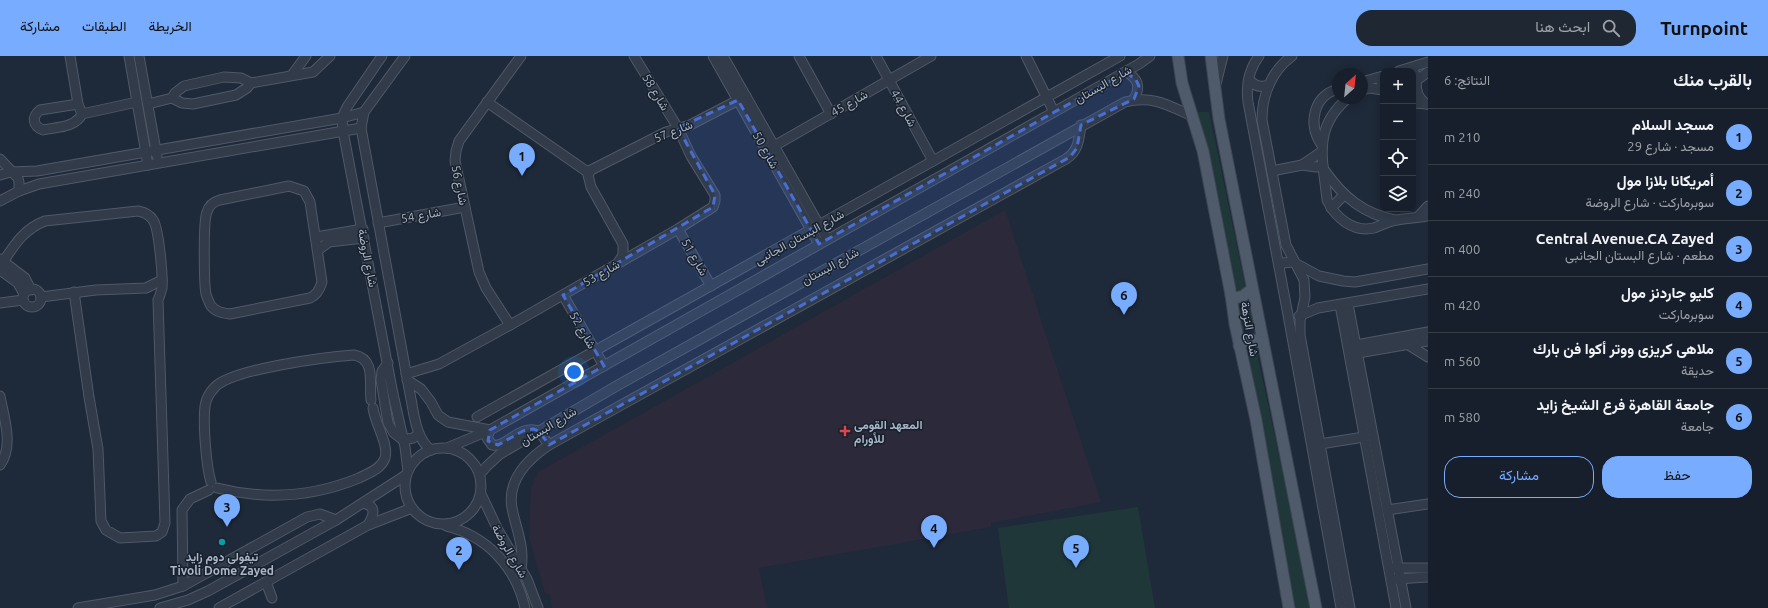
<!DOCTYPE html>
<html lang="ar">
<meta charset="utf-8">
<style>
body{margin:0;font-family:Ubuntu,Vazirmatn,sans-serif;background:#1f2733;color:#f1f3f6;direction:rtl}
.controls{position:absolute;right:12px;top:12px;display:grid;overflow:hidden;border-radius:8px;box-shadow:0 2px 10px #0003}
.controls button{width:36px;height:36px;display:grid;place-items:center;padding:0;border:0;border-bottom:1px solid #353d47;background:#161f2b;color:#f1f3f6;font:20px sans-serif}
.compass{position:absolute;left:1332px;top:12px;width:36px;height:36px;border-radius:50%;background:#161f2b;box-shadow:0 2px 10px #0003;rotate:27deg}
.you{position:absolute;left:574px;top:316px;width:14px;height:14px;margin:-10px;border:3px solid #fff;border-radius:50%;background:#1a73e8;box-shadow:0 0 0 6px #1a73e833}
.badge{display:grid;place-items:center;width:26px;height:26px;border-radius:50%;background:#78acff;color:#111;font-size:13px;font-weight:700}
.pin{position:absolute;translate:-50% -33px;filter:drop-shadow(0 1px 2px #0008)}
.pin::after{content:'';position:absolute;top:21px;width:14px;height:12px;background:inherit;clip-path:polygon(0 0,100% 0,50% 100%)}
.list{margin:0;padding:0;list-style:none}
h2{display:flex;justify-content:space-between;align-items:center;height:52px;margin:0;padding:0 16px;font-size:17px}
h2 small{font-size:13px;font-weight:400;color:#9ea2a9}
.list li{display:grid;grid-template-columns:26px 1fr auto;gap:12px;align-items:center;box-sizing:border-box;height:56px;padding:0 16px;border-top:1px solid #353d47}
.list b{display:block;font-size:15px;white-space:nowrap}
.list p{margin:0;font-size:13px;white-space:nowrap;color:#9ea2a9}
.list em{font-size:13px;font-style:normal;color:#9ea2a9}
.actions{display:flex;gap:8px;padding:12px 16px}
.actions a{flex:1;padding:9px 0;border:1px solid #78acff;border-radius:16px;text-align:center;font-size:14px;color:#78acff}
.actions .main{background:#78acff;color:#111}
.icon{flex:none;width:22px;height:22px;fill:none;stroke:currentColor;stroke-width:2;stroke-linecap:round;stroke-linejoin:round}
.map{position:relative;flex:none;width:1428px;height:552px;overflow:hidden;direction:ltr}
header{display:flex;align-items:center;gap:24px;box-sizing:border-box;height:56px;padding:0 20px;background:#78acff;color:#111}
header strong{font-size:19px}
nav{display:flex;gap:22px;margin-inline-start:auto;font-size:14px}
.search{width:280px;height:36px;background:#1f2733;display:flex;align-items:center;gap:10px;box-sizing:border-box;padding:0 14px;border-radius:16px;color:#9ea2a9;font-size:15px}
main{display:flex}
aside{flex:1;background:#161f2b}
.map>svg:first-child{display:block}
.medical{fill:#2c2a3a}
.green{fill:#20373a}
.lines{fill:none;stroke-linecap:round;stroke-linejoin:round}
.minor-casing{stroke:#4f5967;stroke-width:11}
.major-casing{stroke:#3b4452;stroke-width:13}
.minor{stroke:#313b49;stroke-width:9}
.major{stroke:#4f5a6a;stroke-width:11}
.marked{fill:#486dd3;fill-opacity:0.2;stroke:#486dd3;stroke-width:3;stroke-dasharray:8 5;stroke-linejoin:round}
.health-dot{fill:#e0444e;stroke:#17202d;stroke-width:1.5}
.culture-dot{fill:#0f9aa8;stroke:#17202d;stroke-width:1.5}
.labels{text-anchor:middle;dominant-baseline:central;stroke-width:3;stroke-linejoin:round;paint-order:stroke}
.street-label{font-size:12px;fill:#abb6c6;stroke:#17202d}
.poi-label{font-size:12px;font-weight:bold;fill:#abb6c6;stroke:#17202d;text-anchor:start}
</style>
<header>
<strong>Turnpoint</strong>
<div class="search"><svg class="icon" aria-label="search" viewBox="0 0 24 24"><circle cx="10" cy="10" r="6"/><path d="M15 15l6 6"/></svg>ابحث هنا</div>
<nav><a>الخريطة</a><a>الطبقات</a><a>مشاركة</a></nav>
</header>
<main>
<aside>
<h2>بالقرب منك<small>النتائج: 6</small></h2>
<ul class="list">
<li><span class="badge">1</span><div><b>مسجد السلام</b><p>مسجد · شارع 29</p></div><em>210 m</em></li>
<li><span class="badge">2</span><div><b>أمريكانا بلازا مول</b><p>سوبرماركت · شارع الروضة</p></div><em>240 m</em></li>
<li><span class="badge">3</span><div><b>Central Avenue.CA Zayed</b><p>مطعم · شارع البستان الجانبى</p></div><em>400 m</em></li>
<li><span class="badge">4</span><div><b>كليو جاردنز مول</b><p>سوبرماركت</p></div><em>420 m</em></li>
<li><span class="badge">5</span><div><b>ملاهى كريزى ووتر أكوا فن بارك</b><p>حديقة</p></div><em>560 m</em></li>
<li><span class="badge">6</span><div><b>جامعة القاهرة فرع الشيخ زايد</b><p>جامعة</p></div><em>580 m</em></li>
</ul>
<div class="actions"><a class="main">حفظ</a><a>مشاركة</a></div>
</aside>
<div class="map">
<svg width="1428" height="552" viewBox="0 0 1428 552">
<rect width="100%" height="100%" fill="#1e2939"/>
<path class="medical" d="M1005 154 1101 446 991 467V471L759 512 767 552H552L550 539 545 537 529 481 531 432 538 416Z"/>
<g class="green">
<path d="M1196 56H1209L1245 229 1243 233 1238 235 1233 228Z"/>
<path d="M1251 248 1256 272H1248L1240 276 1236 253H1244Z"/>
<path d="M1256 293 1307 529 1311 552H1292L1265 405 1248 294Z"/>
<path d="M1138 451 1155 552H1009L998 472Z"/>
</g>
<g class="lines">
<defs>
<g id="minor">
<path d="M70 0 78 48 82 58 137 46"/>
<path d="M129 0 148 109"/>
<path d="M139 0 157 100"/>
<path d="M382 0 347 51 342 62 343 75 393 338 405 391 408 415"/>
<path d="M405 0 364 56 361 72 410 338C414 356 415 382 431 394"/>
<path d="M713 0 819 188"/>
<path d="M723 0 827 183"/>
<path d="M799 0 831 58"/>
<path d="M876 0 933 105"/>
<path d="M1026 0 1054 56"/>
<path d="M1259 0C1249 13 1246 30 1248 46L1288 259 1341 552"/>
<path d="M1292 0C1271 15 1262 40 1262 64L1286 189 1304 224 1305 241 1300 265V279L1350 552"/>
<path d="M1411 12C1422 22 1409 35 1426 48"/>
<path d="M1399 15 1428 6"/>
<path d="M1126 16C1138 22 1141 31 1134 43"/>
<path d="M292 19 306 0"/>
<path d="M1249 23C1254 30 1261 32 1269 29"/>
<path d="M1362 26 1383 20"/>
<path d="M1413 27 1428 16"/>
<path d="M1216 28 1223 0"/>
<path d="M1362 34 1370 32 1383 34 1381 26 1383 22"/>
<path d="M172 42 175 37 184 30 224 21 241 22 251 27 313 16 330 0"/>
<path d="M1348 42C1312 72 1323 104 1327 144 1335 161 1353 177 1374 172 1382 169 1389 165 1397 164 1407 162 1418 162 1428 160"/>
<path d="M487 46 589 117"/>
<path d="M1413 47 1428 48"/>
<path d="M78 48 40 54C31 61 33 70 43 74 56 71 75 72 82 58"/>
<path d="M148 48 172 42 182 47 193 48 217 43 236 39 247 32 251 27"/>
<path d="M1321 88C1308 68 1313 40 1338 33"/>
<path d="M769 93 931 0"/>
<path d="M0 103 18 122 19 126V135"/>
<path d="M1302 109 1321 96"/>
<path d="M1272 115 1302 109 1316 111 1323 110"/>
<path d="M1325 115C1343 141 1364 158 1395 164"/>
<path d="M0 119 11 116 37 115 342 62 364 56"/>
<path d="M289 130 304 135 310 146 322 226C320 233 317 239 310 242L230 258C223 257 216 256 211 250 209 246 207 242 206 238 204 228 203 164 207 156 209 149 213 146 220 144Z"/>
<path d="M0 145 19 135 39 128 361 72"/>
<path d="M1331 152 1344 139"/>
<path d="M1418 161 1428 150"/>
<path d="M378 167 465 151"/>
<path d="M678 173 711 230"/>
<path d="M316 181 363 173"/>
<path d="M318 194 329 186 364 182"/>
<path d="M0 203 25 222 31 234"/>
<path d="M3 206C15 188 24 173 45 165L138 155C144 156 149 158 153 164 159 172 163 221 162 232 161 236 160 240 158 244L165 467 162 476 156 480 120 482 106 474 101 465 98 393 89 341 74 236"/>
<path d="M618 207 623 199V188L591 131 588 119 591 114 666 76 690 69 746 40"/>
<path d="M1279 210 1283 207 1293 206 1319 220 1343 225 1355 226 1428 213"/>
<path d="M0 214 18 227 24 238"/>
<circle cx="32" cy="242" r="9"/>
<path d="M563 239 604 310"/>
<path d="M41 241 96 234 146 232 162 224"/>
<path d="M0 247 23 244"/>
<path d="M1348 248 1406 552"/>
<path d="M1340 249 1396 552"/>
<path d="M1299 260 1318 252 1428 233"/>
<path d="M510 269 486 232 479 216 455 105 456 95 459 85 521 0"/>
<path d="M1407 288 1428 301"/>
<path d="M1356 289 1428 276"/>
<path d="M1358 297 1428 285"/>
<path d="M388 307 382 315 381 324 388 367 394 377 403 384 413 382 419 378"/>
<path d="M406 318 439 308 512 268 678 173 713 151 715 145V139L691 100 678 72 634 0"/>
<path d="M407 324 421 333 431 346 438 359 448 366 490 374 487 382 492 389C508 392 518 368 539 375L549 389"/>
<path d="M0 340C4 362 14 390 0 409"/>
<path d="M477 361 1120 0"/>
<path d="M1320 388 1364 381"/>
<circle cx="443" cy="430" r="38"/>
<path d="M447 392 490 374 1054 56 1139 8 1150 0"/>
<path d="M480 418 487 410 500 398 620 328 1125 46C1152 39 1168 49 1192 60"/>
<path d="M211 426C206 410 203 367 205 350 206 343 210 336 215 331 232 313 326 301 354 299 376 303 369 327 371 344"/>
<path d="M217 432C265 444 313 441 359 422 369 417 381 413 385 402 389 388 375 368 373 352"/>
<path d="M481 438 498 474 527 523 538 552"/>
<path d="M363 447C377 450 374 459 368 469"/>
<path d="M1387 454 1428 448"/>
<path d="M446 470C487 480 516 511 525 552"/>
<path d="M1393 512H1428"/>
<path d="M521 513C525 491 516 473 512 452 507 424 528 403 549 389L1066 103C1079 95 1079 82 1081 69"/>
<path d="M1396 523 1428 521"/>
<path d="M266 526 272 542"/>
<path d="M183 530 182 454 190 443 209 434"/>
<path d="M78 552 155 539 183 530 307 461 320 458 336 464"/>
<path d="M160 552 188 544 208 535 336 464 406 419"/>
<path d="M219 552 368 469 412 452"/>
</g>
<g id="major">
<path d="M1178 0 1182 27 1203 95 1231 239 1235 268 1256 364 1289 552"/>
<path d="M1211 0 1219 63 1316 552"/>
<path d="M1231 239 1235 242 1243 240 1252 233"/>
<path d="M1239 290 1245 284C1253 283 1257 284 1263 288"/>
</g>
</defs>
<use href="#minor" class="minor-casing"/>
<use href="#major" class="major-casing"/>
<use href="#minor" class="minor"/>
<use href="#major" class="major"/>
</g>
<path class="marked" d="M1126 16 1136 24 1139 30 1134 43 1081 69 1077 92 1070 101 549 389 539 375 533 373 523 375 498 389 488 385 490 374 604 310 563 239 713 151 715 139 678 72 738 44 819 188Z"/>
<path class="health-dot" d="M843 369h4v4h4v4h-4v4h-4v-4h-4v-4h4z"/>
<circle class="culture-dot" cx="222" cy="486" r="4"/>
<g class="labels">
<g class="street-label">
<text transform="translate(1103 28) rotate(-30)">شارع البستان</text>
<text transform="translate(656 36) rotate(59)">شارع 58</text>
<text transform="translate(849 47) rotate(-30)">شارع 45</text>
<text transform="translate(904 52) rotate(61)">شارع 44</text>
<text transform="translate(673 75) rotate(-22)">شارع 57</text>
<text transform="translate(766 94) rotate(61)">شارع 50</text>
<text transform="translate(460 129) rotate(78)">شارع 56</text>
<text transform="translate(421 159) rotate(-10)">شارع 54</text>
<text transform="translate(799 181) rotate(-29)">شارع البستان الجانبى</text>
<text transform="translate(695 201) rotate(60)">شارع 51</text>
<text transform="translate(368 202) rotate(79)">شارع الروضة</text>
<text transform="translate(830 210) rotate(-29)">شارع البستان</text>
<text transform="translate(601 217) rotate(-30)">شارع 53</text>
<text transform="translate(1250 273) rotate(80)">شارع النزهة</text>
<text transform="translate(583 274) rotate(60)">شارع 52</text>
<text transform="translate(548 370) rotate(-31)">شارع البستان</text>
<text transform="translate(510 495) rotate(60)">شارع الروضة</text>
</g>
<g class="poi-label">
<text x="854" y="368">المعهد القومى<tspan x="854" dy="14">للأورام</tspan></text>
<text x="222" y="500" text-anchor="middle">تيفولى دوم زايد<tspan x="222" dy="14">Tivoli Dome Zayed</tspan></text>
</g>
</g>
</svg>
<div class="controls">
<button>+</button>
<button>−</button>
<button><svg class="icon" aria-label="locate" viewBox="0 0 24 24"><circle cx="12" cy="12" r="6"/><path d="M12 2v4M12 18v4M2 12h4M18 12h4"/></svg></button>
<button><svg class="icon" aria-label="layers" viewBox="0 0 24 24"><path d="M12 4l9 5-9 5-9-5zM3 14l9 5 9-5"/></svg></button>
</div>
<svg class="compass" viewBox="-18 -18 36 36"><path d="M0-13l5 13h-10z" fill="#e53935"/><path d="M0 13l5-13h-10z" fill="#9ea2a9"/></svg>
<div class="you"></div>
<div class="pin badge" style="left:522px;top:120px">1</div>
<div class="pin badge" style="left:459px;top:514px">2</div>
<div class="pin badge" style="left:227px;top:471px">3</div>
<div class="pin badge" style="left:934px;top:492px">4</div>
<div class="pin badge" style="left:1076px;top:512px">5</div>
<div class="pin badge" style="left:1124px;top:259px">6</div>
</div>
</main>
